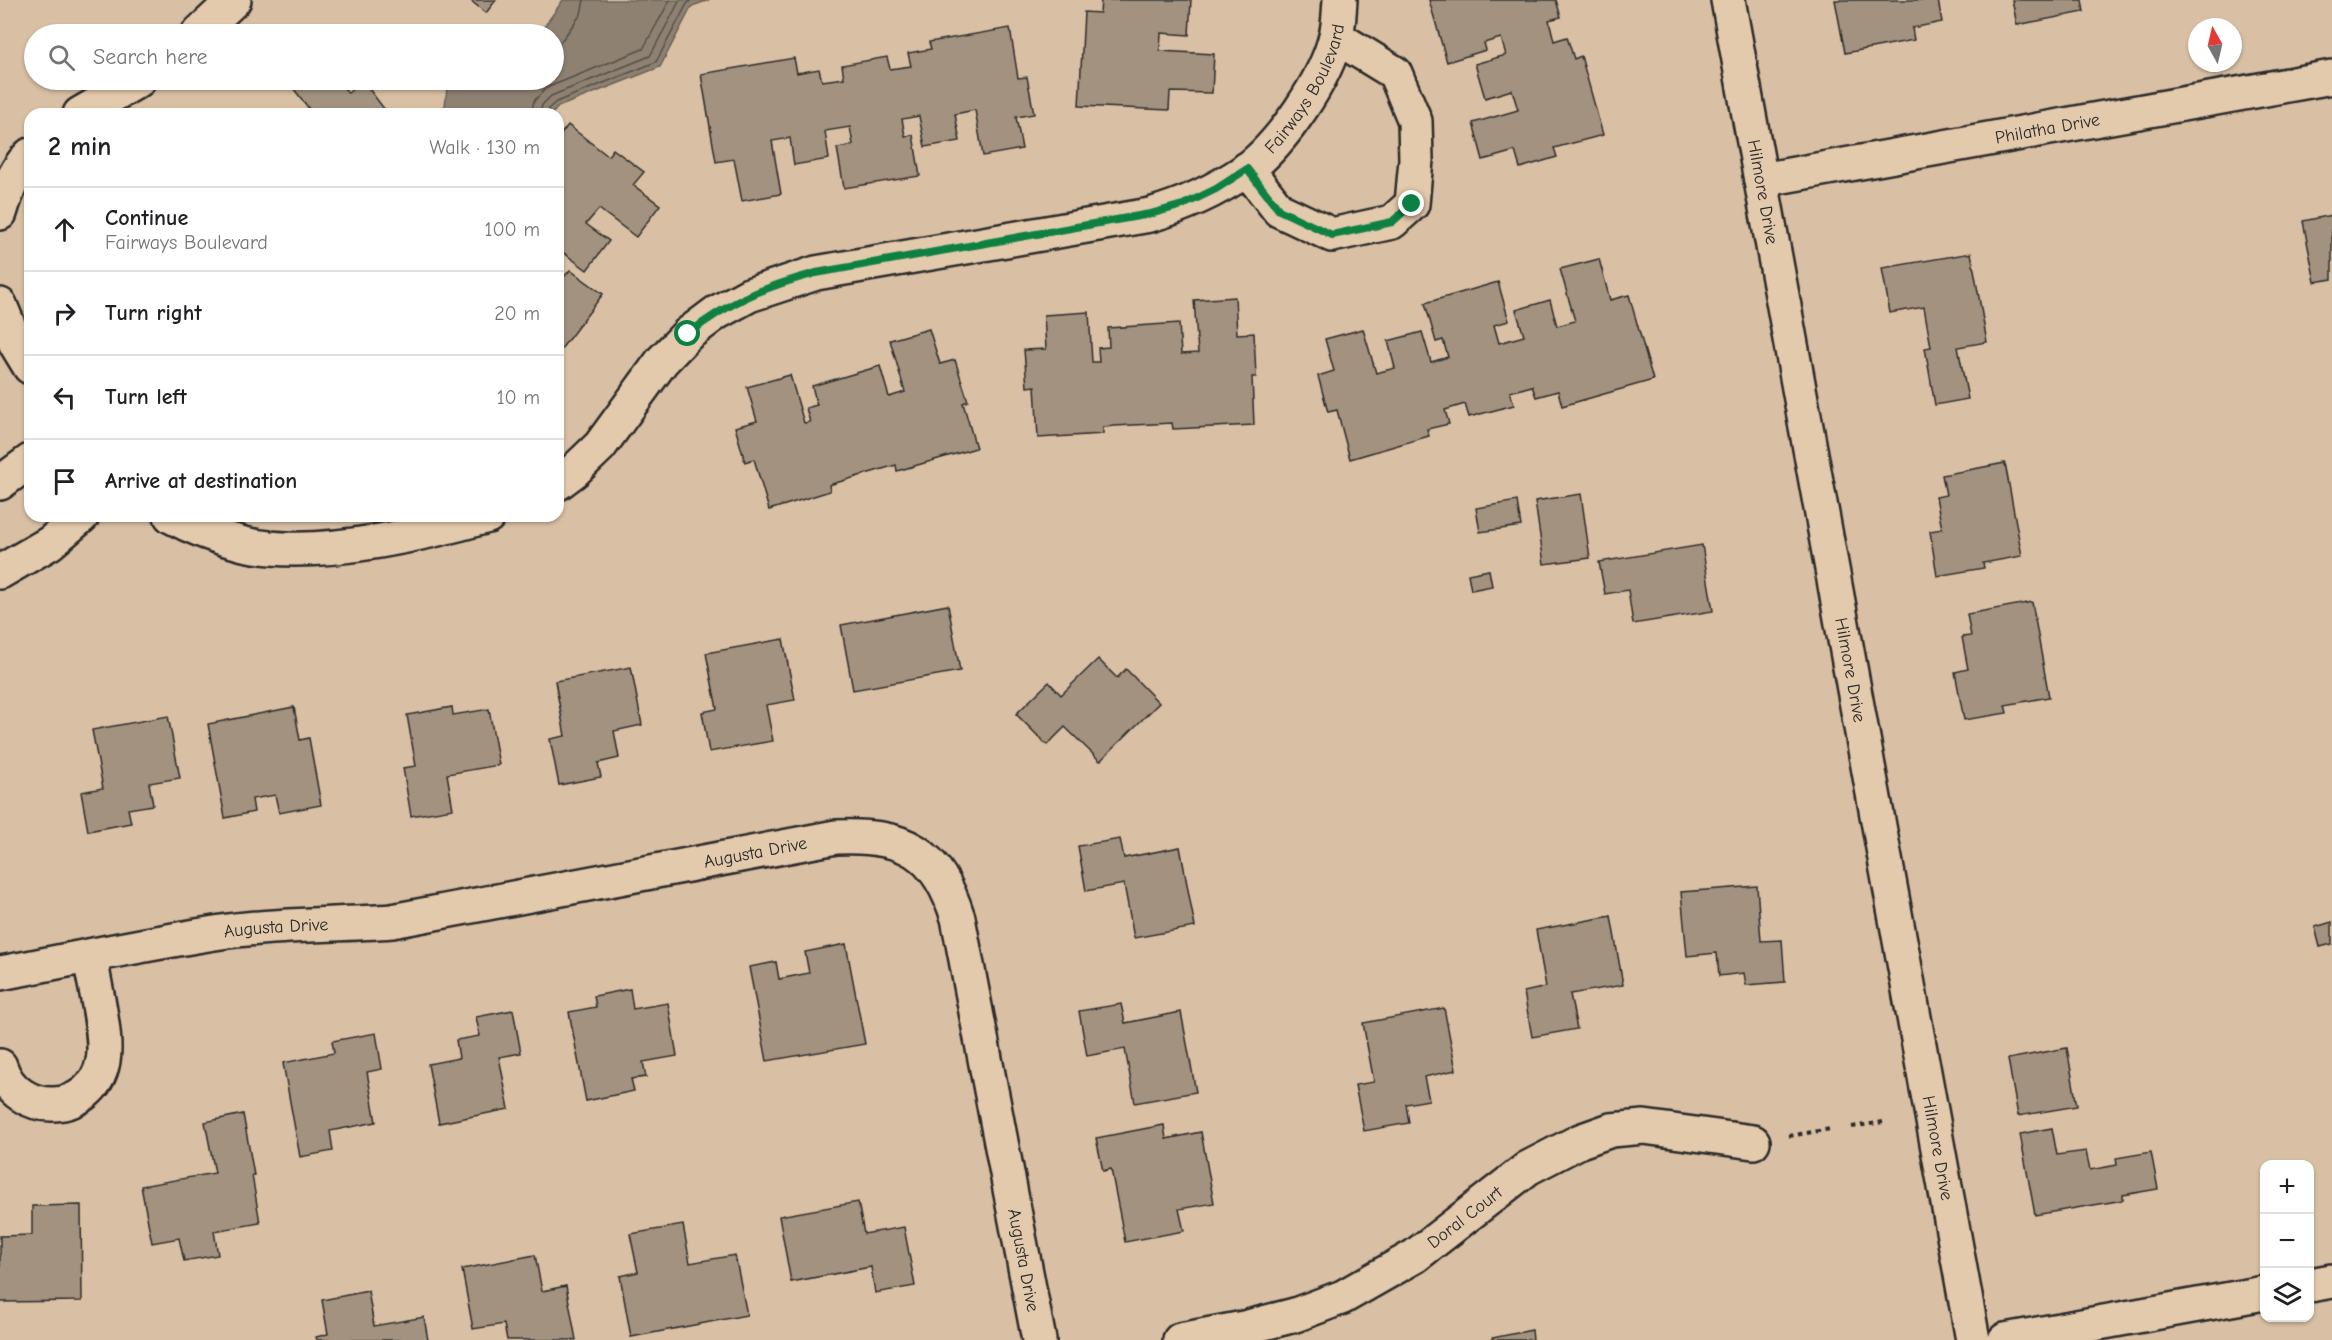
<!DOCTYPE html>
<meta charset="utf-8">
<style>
body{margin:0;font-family:"Comic Neue",sans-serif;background:#f6f6f6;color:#202124}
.controls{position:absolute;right:18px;bottom:18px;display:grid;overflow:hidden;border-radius:12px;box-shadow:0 2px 4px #0004}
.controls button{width:54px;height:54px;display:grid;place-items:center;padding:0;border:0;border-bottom:2px solid #e0e0e0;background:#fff;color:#202124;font:30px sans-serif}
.compass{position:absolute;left:2188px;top:18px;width:54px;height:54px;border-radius:50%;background:#fff;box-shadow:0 2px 4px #0004;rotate:352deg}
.stop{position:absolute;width:18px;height:18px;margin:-14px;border:4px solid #0b8043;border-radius:50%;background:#fff}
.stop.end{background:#0b8043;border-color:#fff;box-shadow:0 2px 6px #0008}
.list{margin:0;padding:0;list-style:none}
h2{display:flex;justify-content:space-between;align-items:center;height:78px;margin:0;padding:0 24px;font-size:26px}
h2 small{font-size:20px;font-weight:400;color:#757577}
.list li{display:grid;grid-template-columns:39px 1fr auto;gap:18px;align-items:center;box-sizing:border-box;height:84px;padding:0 24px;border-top:2px solid #e0e0e0}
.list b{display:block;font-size:22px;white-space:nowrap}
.list p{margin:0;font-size:20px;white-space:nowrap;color:#757577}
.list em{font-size:20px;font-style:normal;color:#757577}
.icon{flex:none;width:33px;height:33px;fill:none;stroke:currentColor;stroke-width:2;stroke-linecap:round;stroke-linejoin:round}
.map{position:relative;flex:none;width:2332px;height:1340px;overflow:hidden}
.search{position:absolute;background:#fff;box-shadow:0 2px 4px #0004;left:24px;top:24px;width:540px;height:66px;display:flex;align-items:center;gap:15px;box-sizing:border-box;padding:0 21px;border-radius:33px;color:#757577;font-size:22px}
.panel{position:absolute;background:#fff;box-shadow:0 2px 4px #0004;left:24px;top:108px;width:540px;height:414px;border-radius:18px}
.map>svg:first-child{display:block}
.water{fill:#8e8171;stroke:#665f55;stroke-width:1.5}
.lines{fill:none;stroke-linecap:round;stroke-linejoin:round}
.shore{stroke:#534d47;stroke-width:1.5}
.building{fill:#a3927f;stroke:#2b2b2b;stroke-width:1.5}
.minor-casing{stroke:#2b2b2b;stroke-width:38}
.path{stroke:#2b2b2b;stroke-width:4;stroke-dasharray:4.5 4.5;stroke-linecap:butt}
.minor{stroke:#e4caac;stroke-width:33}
.route{stroke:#0b8043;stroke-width:8}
.labels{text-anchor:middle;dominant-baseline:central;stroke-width:6;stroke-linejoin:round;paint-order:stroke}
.street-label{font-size:18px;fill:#2b2b2b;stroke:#e4caac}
</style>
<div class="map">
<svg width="2332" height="1340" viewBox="0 0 2332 1340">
<rect width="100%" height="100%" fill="#d9c0a4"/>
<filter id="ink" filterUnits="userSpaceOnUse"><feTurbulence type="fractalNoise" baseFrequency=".0167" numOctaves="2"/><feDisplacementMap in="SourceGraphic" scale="12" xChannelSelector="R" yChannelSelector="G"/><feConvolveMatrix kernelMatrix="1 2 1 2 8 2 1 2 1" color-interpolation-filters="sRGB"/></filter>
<g filter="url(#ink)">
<path class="water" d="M563 0H709L692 6 660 67 558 107 552 114H444L448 80H554V34H539Z"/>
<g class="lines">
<g class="shore">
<path d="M554 51 581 14 584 0"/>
<path d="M531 114 534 101 546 88 643 49 670 0"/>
<path d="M540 114 542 105 551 96 650 56 680 0"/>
<path d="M548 114 549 108 556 102 656 62 687 4 691 0"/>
</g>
</g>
<g class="building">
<path d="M470 0H496L486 13Z"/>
<path d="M1101 0H1191L1189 35 1161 33 1160 51 1214 54 1212 93 1170 92 1169 110 1079 106 1084 12 1100 13Z"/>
<path d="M1429 0H1556L1561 17 1549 20 1554 41 1567 37 1574 59 1581 56 1603 135 1554 148 1557 157 1520 168 1515 151 1483 160 1473 123 1518 110 1512 90 1485 98 1475 64 1506 55 1501 38 1484 43 1486 50 1447 62Z"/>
<path d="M1835 0H1938L1942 22 1912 28 1914 40 1845 53Z"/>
<path d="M2012 0H2082L2084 12 2017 25Z"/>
<path d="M1010 28 1018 78 1027 77 1034 114 1016 117 1022 149 983 156 975 110 955 114 960 141 925 147 919 116 902 119 905 136 913 135 920 176 844 188 837 148 853 145 850 127 825 131 829 159 794 165 790 138 772 141 781 194 742 201 734 159 716 162 701 74 794 58 797 73 819 69 822 81 844 78 842 65 887 57 890 69 911 66 908 53 931 49 929 42Z"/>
<path d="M296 80H337L348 93 363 81 388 114H313L290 84Z"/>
<path d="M568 125 608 156 613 149 644 172 633 185 660 205 636 237 599 209 586 224 609 241 587 270 561 251 558 255V138Z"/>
<path d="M2332 215V279L2315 282 2303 221Z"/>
<path d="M1971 253 1987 342 1958 347 1968 399 1935 405 1925 348 1931 347 1924 307 1890 313 1882 268Z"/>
<path d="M1599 259 1610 300 1629 295 1653 380 1562 406 1558 391 1536 397 1532 386 1510 392 1514 405 1469 417 1465 404 1445 410 1449 424 1427 429 1429 436 1350 459 1337 410 1328 412 1318 376 1334 371 1325 339 1363 329 1376 373 1395 368 1388 341 1422 332 1431 362 1448 357 1443 340 1436 342 1425 303 1498 282 1509 321 1494 325 1499 343 1524 336 1516 310 1550 300 1557 326 1575 321 1560 269Z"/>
<path d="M558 270 565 276 570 270 603 294 558 353Z"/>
<path d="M1235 297 1237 334 1254 333 1256 377H1252L1254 425 1173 429 1172 423 1114 426 1103 427V434L1038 438 1035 386 1027 387 1024 350 1046 349 1044 315 1089 312 1092 362H1099L1098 348 1109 347 1108 328 1179 323 1181 354 1198 353 1194 300Z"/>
<path d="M929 329 940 364 955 360 968 401 963 403 976 448 897 471 896 465 839 482 829 485 830 491 769 510 754 459 745 462 735 427 757 421 747 387 790 375 804 423 810 422 806 408 817 405 812 386 880 366 889 397 905 392 890 340Z"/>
<path d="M2005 463 2022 556 1983 563 1984 568 1937 576 1930 531 1942 529 1936 497 1946 495 1942 475Z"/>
<path d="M1581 494 1590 558 1544 564 1535 501Z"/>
<path d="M1517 501 1521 526 1480 532 1476 508Z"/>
<path d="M1702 545 1713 611 1633 624 1628 590 1605 594 1599 562Z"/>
<path d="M1489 570 1492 586 1471 590 1468 574Z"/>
<path d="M2032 602 2049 697 2005 705 2007 713 1964 720 1955 672 1968 669 1962 637 1971 636 1967 614Z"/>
<path d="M948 605 960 671 853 690 841 625Z"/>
<path d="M783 639 795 700 766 705 773 741 709 752 702 712 717 709 706 653Z"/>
<path d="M1098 659 1117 678 1126 669 1159 703 1100 761 1065 727 1047 745 1016 714 1049 682 1061 695Z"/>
<path d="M631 667 642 725 614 731 619 758 598 763 601 777 559 785 550 739 565 736 555 681Z"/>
<path d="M294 707 300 740 309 738 321 805 279 813 275 795 252 799 254 812 225 818 208 724Z"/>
<path d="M452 707 453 715 489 709 499 765 447 774 453 809 411 816 403 768 416 766 407 715Z"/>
<path d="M168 716 180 778 149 783 153 805 128 809 131 823 88 831 81 792 103 788 92 730Z"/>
<path d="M1120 839 1124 858 1180 847 1195 927 1134 938 1124 884 1086 891 1078 846Z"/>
<path d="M1757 886 1761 941 1782 940 1785 982 1746 985 1744 973 1719 976 1717 953 1687 956 1681 892Z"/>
<path d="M1611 916 1623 985 1570 994 1577 1029 1532 1037 1524 992 1546 987 1536 930Z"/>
<path d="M2332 922V944L2320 947 2315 927Z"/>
<path d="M846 944 865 1044 767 1061 749 967 776 962 779 979 809 973 805 952Z"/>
<path d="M630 989 633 1009 668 1003 677 1056 643 1062 646 1077 631 1079 634 1091 586 1101 569 1012 596 1007 594 996Z"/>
<path d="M1121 1004 1125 1023 1181 1012 1196 1092 1135 1103 1125 1049 1087 1056 1079 1011Z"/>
<path d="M1444 1008 1456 1070 1424 1077 1429 1100 1406 1104 1409 1123 1364 1131 1355 1085 1374 1082 1363 1023Z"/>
<path d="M513 1010 521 1053 499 1057 509 1109 439 1123 428 1064 459 1058 456 1040 480 1036 476 1017Z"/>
<path d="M376 1033 382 1069 367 1072 376 1122 330 1131 333 1151 300 1157 283 1063 334 1053 332 1041Z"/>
<path d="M2067 1048 2077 1106 2018 1116 2008 1059Z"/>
<path d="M243 1114 254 1175H252L260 1223 214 1231 218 1255 184 1261 179 1238 152 1243 141 1186 215 1173 205 1122Z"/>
<path d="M1164 1125 1166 1139 1201 1132 1214 1203 1179 1209 1184 1231 1125 1242 1111 1169 1103 1171 1096 1138Z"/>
<path d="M2052 1128 2057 1155 2086 1151 2090 1170 2117 1165 2116 1158 2151 1152 2158 1189 2123 1195V1200L2035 1215 2020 1134Z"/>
<path d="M858 1202 864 1234 904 1227 915 1286 875 1293 871 1267 791 1282 779 1216Z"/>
<path d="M81 1205 82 1301 0 1302V1236L32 1235V1206Z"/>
<path d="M683 1225 690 1263 735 1255 747 1315 631 1337 620 1276 638 1272 630 1234Z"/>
<path d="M535 1255 542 1291 566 1286 576 1340H507L504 1324 473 1329 462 1269Z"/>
<path d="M368 1291 374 1326 424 1317 428 1340H317L316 1337 328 1334 322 1300Z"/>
<path d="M1532 1330 1533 1340H1492V1338Z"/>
</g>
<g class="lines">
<defs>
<g id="minor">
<path id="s1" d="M1728 0 1973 1340"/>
<path d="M198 34 234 0"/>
<path d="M80 114 139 80"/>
<path d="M1247 169 1279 210 1332 235 1392 222 1412 204 1416 160 1415 121 1395 73 1336 37"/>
<path id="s2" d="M1761 180 2332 77"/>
<path d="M0 213C6 193 15 169 30 155"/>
<path d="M0 305 16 344 30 367"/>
<path d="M0 483 30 461"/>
<path id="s3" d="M558 483 574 471 600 446 662 361 688 334 716 313 749 295 816 273 1150 215C1185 205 1215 191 1245 171 1281 145 1326 79 1336 36 1339 25 1339 12 1340 0"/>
<path d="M171 516C193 528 220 538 244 544 314 560 420 535 488 516"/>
<path d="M0 572 50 543 82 516"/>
<path id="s4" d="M0 973C76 959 152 942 228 931 282 924 338 925 392 921L836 837C905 834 937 851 958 918L1039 1340"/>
<path d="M0 1066C17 1119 93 1116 103 1061 108 1037 94 983 90 957"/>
<path d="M2310 1285 2332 1281"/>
<path id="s5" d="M1180 1340 1244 1328 1295 1315 1343 1297 1415 1256 1528 1168 1580 1141 1611 1130 1644 1127 1753 1142"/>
<path d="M2005 1340 2264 1293"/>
</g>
</defs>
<use href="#minor" class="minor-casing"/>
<g class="path">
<path d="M1852 1127 1883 1122"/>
<path d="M1789 1136 1831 1129"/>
</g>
<use href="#minor" class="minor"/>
</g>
</g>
<g class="lines" filter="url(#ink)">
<path class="route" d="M688 334C730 301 764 287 816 273L1150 214 1183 205 1216 189 1247 169 1279 210 1332 235 1392 222 1412 204"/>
</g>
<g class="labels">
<g class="street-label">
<text stroke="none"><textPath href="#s3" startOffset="890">Fairways Boulevard</textPath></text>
<text stroke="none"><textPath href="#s2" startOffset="291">Philatha Drive</textPath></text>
<text stroke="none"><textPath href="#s1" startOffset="195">Hilmore Drive</textPath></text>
<text stroke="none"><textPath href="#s1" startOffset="681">Hilmore Drive</textPath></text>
<text stroke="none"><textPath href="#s4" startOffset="766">Augusta Drive</textPath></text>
<text stroke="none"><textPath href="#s4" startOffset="280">Augusta Drive</textPath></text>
<text stroke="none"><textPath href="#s1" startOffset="1167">Hilmore Drive</textPath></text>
<text stroke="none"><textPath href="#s5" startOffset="315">Doral Court</textPath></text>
<text stroke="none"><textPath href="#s4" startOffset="1359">Augusta Drive</textPath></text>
</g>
</g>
</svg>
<div class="controls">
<button>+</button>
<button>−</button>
<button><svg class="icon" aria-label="layers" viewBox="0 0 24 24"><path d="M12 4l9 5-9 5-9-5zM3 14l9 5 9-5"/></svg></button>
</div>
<svg class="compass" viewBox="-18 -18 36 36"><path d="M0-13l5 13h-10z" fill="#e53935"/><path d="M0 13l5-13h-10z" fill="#757577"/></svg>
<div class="stop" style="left:688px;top:334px"></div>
<div class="stop end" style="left:1412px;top:204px"></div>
<div class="search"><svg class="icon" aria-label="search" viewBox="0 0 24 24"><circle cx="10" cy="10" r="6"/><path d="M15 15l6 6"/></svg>Search here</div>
<section class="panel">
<h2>2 min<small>Walk · 130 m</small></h2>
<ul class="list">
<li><svg class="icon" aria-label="ahead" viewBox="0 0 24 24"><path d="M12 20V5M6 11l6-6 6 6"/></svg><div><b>Continue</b><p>Fairways Boulevard</p></div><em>100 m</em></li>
<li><svg class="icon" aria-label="right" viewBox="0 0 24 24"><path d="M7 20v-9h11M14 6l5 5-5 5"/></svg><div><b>Turn right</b></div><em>20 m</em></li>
<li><svg class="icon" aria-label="left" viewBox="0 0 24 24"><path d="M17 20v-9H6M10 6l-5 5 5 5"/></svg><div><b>Turn left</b></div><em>10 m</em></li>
<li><svg class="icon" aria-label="arrive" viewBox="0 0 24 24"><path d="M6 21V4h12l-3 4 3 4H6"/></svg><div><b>Arrive at destination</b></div></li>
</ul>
</section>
</div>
